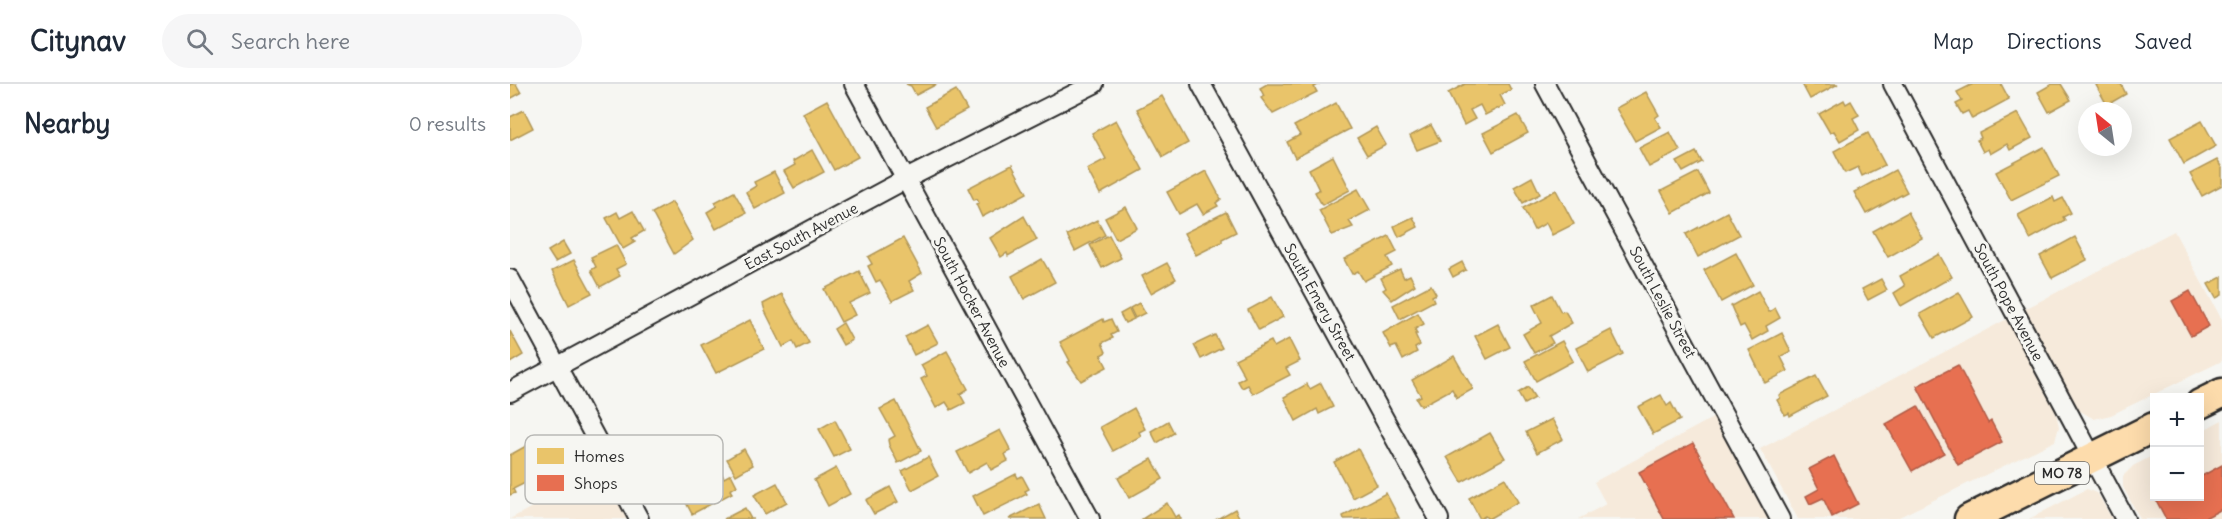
<!DOCTYPE html>
<meta charset="utf-8">
<style>
body{margin:0;font-family:Delius,sans-serif;background:#f6f6f7;color:#1f2937}
.controls{position:absolute;right:18px;bottom:18px;display:grid;overflow:hidden;border-radius:0px;box-shadow:0 6px 24px #0002}
.controls button{width:54px;height:54px;display:grid;place-items:center;padding:0;border:0;border-bottom:2px solid #e0e1e3;background:#fff;color:#1f2937;font:30px sans-serif}
.compass{position:absolute;left:1568px;top:18px;width:54px;height:54px;border-radius:50%;background:#fff;box-shadow:0 6px 24px #0002;rotate:330deg}
.list{margin:0;padding:0;list-style:none}
h2{display:flex;justify-content:space-between;align-items:center;height:78px;margin:0;padding:0 24px;font-size:26px}
h2 small{font-size:20px;font-weight:400;color:#747a83}
.icon{flex:none;width:33px;height:33px;fill:none;stroke:currentColor;stroke-width:2;stroke-linecap:round;stroke-linejoin:round}
.map{position:relative;flex:none;width:1712px;height:435px;overflow:hidden}
header{display:flex;align-items:center;gap:36px;box-sizing:border-box;height:84px;padding:0 30px;background:#fff;border-bottom:2px solid #e0e1e3}
header strong{font-size:28px}
nav{display:flex;gap:33px;margin-inline-start:auto;font-size:21px}
.search{width:420px;height:54px;background:#f6f6f7;display:flex;align-items:center;gap:15px;box-sizing:border-box;padding:0 21px;border-radius:33px;color:#747a83;font-size:22px}
main{display:flex}
aside{flex:1;background:#fff}
.map>svg:first-child{display:block}
.built{fill:#f6eadb}
.homes{fill:#e9c46a;stroke:#b09657;stroke-width:1.5}
.shops{fill:#e76f51;stroke:#af5b46;stroke-width:1.5}
.lines{fill:none;stroke-linecap:round;stroke-linejoin:round}
.street-casing{stroke:#2b2b2b;stroke-width:22}
.primary-casing{stroke:#2b2b2b;stroke-width:33}
.street{stroke:#f6f6f2;stroke-width:18}
.primary{stroke:#fddcac;stroke-width:28}
.labels{text-anchor:middle;dominant-baseline:central;stroke-width:6;stroke-linejoin:round;paint-order:stroke}
.shield{fill:#f6f6f2;stroke:#686867;stroke-width:1.5}
.shield-label{font-size:14px;font-weight:bold;fill:#2b2b2b}
.street-label{font-size:15px;fill:#2b2b2b;stroke:#f6f6f2}
.key{fill:#f6f6f2;stroke:#b9b9b6;stroke-width:1.5}
.key-label{font-size:16px;fill:#2b2b2b}
</style>
<header>
<strong>Citynav</strong>
<div class="search"><svg class="icon" aria-label="search" viewBox="0 0 24 24"><circle cx="10" cy="10" r="6"/><path d="M15 15l6 6"/></svg>Search here</div>
<nav><a>Map</a><a>Directions</a><a>Saved</a></nav>
</header>
<main>
<aside>
<h2>Nearby<small>0 results</small></h2>
<ul class="list">
</ul>
</aside>
<div class="map">
<svg width="1712" height="435" viewBox="0 0 1712 435">
<rect width="100%" height="100%" fill="#f6f6f2"/>
<filter id="ink" filterUnits="userSpaceOnUse"><feTurbulence type="fractalNoise" baseFrequency=".0167" numOctaves="2"/><feDisplacementMap in="SourceGraphic" scale="12" xChannelSelector="R" yChannelSelector="G"/><feConvolveMatrix kernelMatrix="1 2 1 2 8 2 1 2 1" color-interpolation-filters="sRGB"/></filter>
<g filter="url(#ink)">
<g class="built">
<path d="M1664 147 1712 236V277L1601 331 1584 335 1567 325 1513 226Z"/>
<path d="M1497 235 1545 324 1549 343 1545 357 1385 435H1288L1250 365Z"/>
<path d="M1208 331 1262 435H1068L1096 420 1084 398Z"/>
<path d="M1712 336V435H1630L1613 403V392L1623 382 1644 371V412H1690V348Z"/>
<path d="M91 386 118 435H0Z"/>
<path d="M1577 405 1588 410 1602 435H1519Z"/>
</g>
<g class="homes">
<path d="M0 0H6L11 9 0 15Z"/>
<path d="M396 0H427L406 11 401 2Z"/>
<path d="M757 0H810L804 3 807 8 763 30 751 14 754 12 750 4Z"/>
<path d="M955 0H998L1001 6 990 11 995 21 975 31 970 21 960 26 965 35 954 41 938 9Z"/>
<path d="M1292 0H1328L1300 15Z"/>
<path d="M1463 0H1491L1499 15 1462 35 1458 27 1452 30 1446 20 1452 17 1447 8Z"/>
<path d="M1542 0H1551L1561 16 1539 28 1528 8Z"/>
<path d="M1588 0H1611L1616 10 1597 21 1586 1Z"/>
<path d="M446 6 457 26 426 43 415 23Z"/>
<path d="M1136 8 1149 31 1145 34 1151 43 1125 57 1106 24Z"/>
<path d="M652 12 678 59 653 73 627 25Z"/>
<path d="M317 16 348 73 324 86 293 29Z"/>
<path d="M1334 16 1336 20 1341 17 1349 31 1343 34 1349 46 1330 57 1324 47 1320 49 1309 30Z"/>
<path d="M826 19 840 45 785 74 777 58 790 51 784 42Z"/>
<path d="M14 26 23 44 0 56V33Z"/>
<path d="M1508 29 1522 54 1500 66 1497 60 1480 70 1478 65 1473 68 1467 56 1471 54 1469 49Z"/>
<path d="M1008 31 1018 49 983 68 973 49Z"/>
<path d="M606 36 633 86 590 110 577 85 596 75 582 49Z"/>
<path d="M1692 37 1706 62 1674 80 1660 54Z"/>
<path d="M921 41 930 57 907 66 900 52Z"/>
<path d="M866 43 876 61 857 71 847 54Z"/>
<path d="M1160 48 1170 67 1139 83 1129 64Z"/>
<path d="M1358 49 1375 81 1352 92 1348 83 1335 89 1324 67Z"/>
<path d="M1534 63 1549 92 1501 116 1486 88Z"/>
<path d="M302 66 314 88 284 104 274 87 285 81 283 77Z"/>
<path d="M1186 68 1192 78 1173 88 1167 78Z"/>
<path d="M823 72 840 106 812 121 805 108 809 106 799 85Z"/>
<path d="M1707 76 1712 84V101L1692 112 1680 90Z"/>
<path d="M502 81 517 109 472 133 466 120 469 119 467 115 464 116 458 104Z"/>
<path d="M1385 86 1397 108 1356 130 1344 108Z"/>
<path d="M696 87 711 115 706 119 708 122 693 130 687 120 669 130 657 108Z"/>
<path d="M264 88 275 109 245 125 236 108 246 102 244 98Z"/>
<path d="M1188 88 1199 109 1163 129 1151 107Z"/>
<path d="M1022 93 1030 110 1013 119 1004 103Z"/>
<path d="M848 105 860 126 839 137 843 143 822 151 809 126Z"/>
<path d="M1046 106 1064 140 1042 151 1036 139 1024 146 1013 124Z"/>
<path d="M224 108 236 129 206 145 197 128 207 122 205 118Z"/>
<path d="M1543 113 1545 118 1553 114 1561 129 1553 133 1555 136 1520 155 1508 131Z"/>
<path d="M162 118 183 156 164 170 142 129Z"/>
<path d="M616 123 627 144 606 155 595 134Z"/>
<path d="M123 127 134 147 122 154 125 158 113 165 96 134 107 128 110 134Z"/>
<path d="M716 128 726 148 712 155V158L686 171 674 149Z"/>
<path d="M1217 128 1229 151 1188 173 1176 150Z"/>
<path d="M1398 128 1412 154 1378 173 1363 147Z"/>
<path d="M514 132 527 156 498 172 497 169 491 173 480 154Z"/>
<path d="M903 133 908 143 889 153 884 142Z"/>
<path d="M587 136 595 151 565 167 557 151Z"/>
<path d="M599 151 611 174 592 184 580 161Z"/>
<path d="M879 152 887 168 877 173 882 182 854 197 848 187 842 190 834 175Z"/>
<path d="M1565 153 1577 176 1542 194 1530 172Z"/>
<path d="M393 154 412 189 399 197 404 206 382 217 370 196 366 198 358 182 362 180 358 173Z"/>
<path d="M53 158 60 170 45 178 38 167Z"/>
<path d="M106 161 116 180 106 185 110 192 90 203 81 186 86 183 81 173Z"/>
<path d="M1226 169 1243 201 1211 218 1194 186Z"/>
<path d="M1429 170 1442 193 1391 222 1384 209 1395 202 1390 192Z"/>
<path d="M532 175 545 198 514 215 502 192Z"/>
<path d="M64 176 82 209 59 221 42 187Z"/>
<path d="M952 178 956 186 943 193 939 185Z"/>
<path d="M657 179 666 195 641 209 632 192Z"/>
<path d="M890 185 894 194 900 191 905 201 882 216 873 206 876 204 871 194Z"/>
<path d="M349 187 360 209 339 219 345 231 331 238 314 205Z"/>
<path d="M1712 193V211L1706 214 1698 200Z"/>
<path d="M1371 195 1377 206 1358 216 1352 205Z"/>
<path d="M921 201 926 210 922 212 924 217 890 235 883 221Z"/>
<path d="M1248 207 1259 228 1265 224 1270 234 1256 242 1258 247 1242 256 1234 241 1230 243 1221 222Z"/>
<path d="M1449 208 1463 233 1424 254 1410 230Z"/>
<path d="M272 210 299 259 287 265 283 257 273 263 255 227 253 220Z"/>
<path d="M1042 211 1051 228 1055 227 1062 239 1039 252 1043 259 1024 269 1013 250 1032 239 1023 221Z"/>
<path d="M762 213 773 233 749 246 738 226Z"/>
<path d="M629 219 635 229 625 234 620 224Z"/>
<path d="M619 225 624 235 615 239 610 230Z"/>
<path d="M908 229 914 240 905 245 907 250H905L910 261 905 264 907 268 893 276 886 262 881 264 873 249Z"/>
<path d="M593 235 594 238 601 235 607 248 601 251 603 254 592 259 596 268 591 271 597 283 571 297 558 278 560 277 550 258Z"/>
<path d="M240 236 254 265 206 289 191 261Z"/>
<path d="M333 239 342 256 333 261 324 245Z"/>
<path d="M988 240 1000 263 977 275 965 252Z"/>
<path d="M418 241 428 259 404 271 395 253Z"/>
<path d="M1101 246 1113 270 1078 288 1066 264Z"/>
<path d="M0 247 13 271 0 279Z"/>
<path d="M1272 249 1281 268 1271 273 1278 287 1255 299 1239 266Z"/>
<path d="M705 251 712 264 691 275 684 261Z"/>
<path d="M779 255 790 277 776 284 780 291 743 310 738 301 732 304 728 297 735 293 725 275 761 257 764 263Z"/>
<path d="M1052 257 1063 277 1026 297 1015 277Z"/>
<path d="M437 267 458 305 450 310 455 319 441 326 436 318 426 324 411 295 417 292 411 281Z"/>
<path d="M944 272 963 305 947 314 942 305 911 322 906 314 911 312 902 296Z"/>
<path d="M1306 292 1317 312 1280 332 1279 329 1275 331 1267 316 1270 314 1269 311Z"/>
<path d="M811 299 823 323 809 330 807 325 786 337 774 313 797 300 800 305Z"/>
<path d="M1018 303 1025 314 1014 320 1008 309Z"/>
<path d="M1151 311 1157 322 1161 319 1170 336 1143 350 1128 323Z"/>
<path d="M386 317 411 367 388 379 379 361 378 356 385 352 370 325Z"/>
<path d="M624 324 635 345 629 348 631 352 603 367 590 343Z"/>
<path d="M1042 335 1053 355 1027 369 1016 348Z"/>
<path d="M325 336 340 365 324 373 309 345Z"/>
<path d="M658 337 664 349 647 359 641 347Z"/>
<path d="M490 346 501 367 495 370 498 377 481 386 477 378 458 389 447 368Z"/>
<path d="M980 349 995 374 952 398 937 373Z"/>
<path d="M26 361 38 384 30 388 31 391 3 405 5 409 0 411V371L16 362 18 365Z"/>
<path d="M234 365 243 381 226 391 217 375Z"/>
<path d="M848 365 867 401 843 414 824 378Z"/>
<path d="M418 373 428 392 402 406 392 387Z"/>
<path d="M642 375 653 395 619 414 608 394Z"/>
<path d="M326 384 340 410 318 422 304 396Z"/>
<path d="M211 388 214 394 221 390 227 402 220 406 222 409 182 430 171 409Z"/>
<path d="M506 390 508 394 512 392 519 405 515 407 517 410 473 432 463 412Z"/>
<path d="M995 394 1008 418 978 435 975 432 970 435 959 414Z"/>
<path d="M267 399 277 418 255 430 244 411Z"/>
<path d="M380 403 388 418 364 430 356 416Z"/>
<path d="M876 409 889 434 834 435 833 432Z"/>
<path d="M657 419 665 433 669 431 671 435H632Z"/>
<path d="M529 420 536 435H499Z"/>
<path d="M235 424 241 435H244H214Z"/>
<path d="M725 425 730 435H707Z"/>
</g>
<g class="shops">
<path d="M1680 207 1699 242 1681 252 1662 217Z"/>
<path d="M1448 281 1478 339 1481 337 1492 358 1448 381 1407 302Z"/>
<path d="M1408 322 1434 369 1402 387 1376 340Z"/>
<path d="M1183 359 1224 435H1154L1129 388Z"/>
<path d="M1324 372 1348 420 1322 433 1313 414 1300 420 1296 412 1309 405 1299 385Z"/>
<path d="M1712 381V425L1693 435H1656L1646 416 1653 412H1690V393Z"/>
</g>
<g class="lines">
<defs>
<g id="street">
<path d="M344 0 580 435"/>
<path d="M691 0 929 435"/>
<path d="M1035 0 1270 435"/>
<path d="M1383 0 1615 435"/>
<path d="M0 195 129 435"/>
<path d="M0 308 396 95 584 0"/>
</g>
<g id="primary">
<path d="M1690 320 1712 309"/>
<path d="M1459 435 1644 343"/>
</g>
</defs>
<use href="#street" class="street-casing"/>
<use href="#primary" class="primary-casing"/>
<use href="#street" class="street"/>
<use href="#primary" class="primary"/>
</g>
</g>
<g class="labels">
<rect class="shield" x="1525" y="378" width="54" height="22" rx="4.5"/>
<g class="shield-label">
<text x="1552" y="389">MO 78</text>
</g>
<g class="street-label">
<text transform="translate(291 152) rotate(-28)">East South Avenue</text>
<text transform="translate(462 218) rotate(62)">South Hocker Avenue</text>
<text transform="translate(810 218) rotate(61)">South Emery Street</text>
<text transform="translate(1153 218) rotate(62)">South Leslie Street</text>
<text transform="translate(1499 218) rotate(62)">South Pope Avenue</text>
</g>
</g>
<rect x="15" y="351" width="198" height="69" rx="9" class="key"/>
<rect x="27" y="364" width="27" height="16" fill="#e9c46a"/>
<rect x="27" y="391" width="27" height="16" fill="#e76f51"/>
<g class="key-label">
<text x="64" y="378">Homes</text>
<text x="64" y="405">Shops</text>
</g>
</svg>
<div class="controls">
<button>+</button>
<button>−</button>
</div>
<svg class="compass" viewBox="-18 -18 36 36"><path d="M0-13l5 13h-10z" fill="#e53935"/><path d="M0 13l5-13h-10z" fill="#747a83"/></svg>
</div>
</main>
